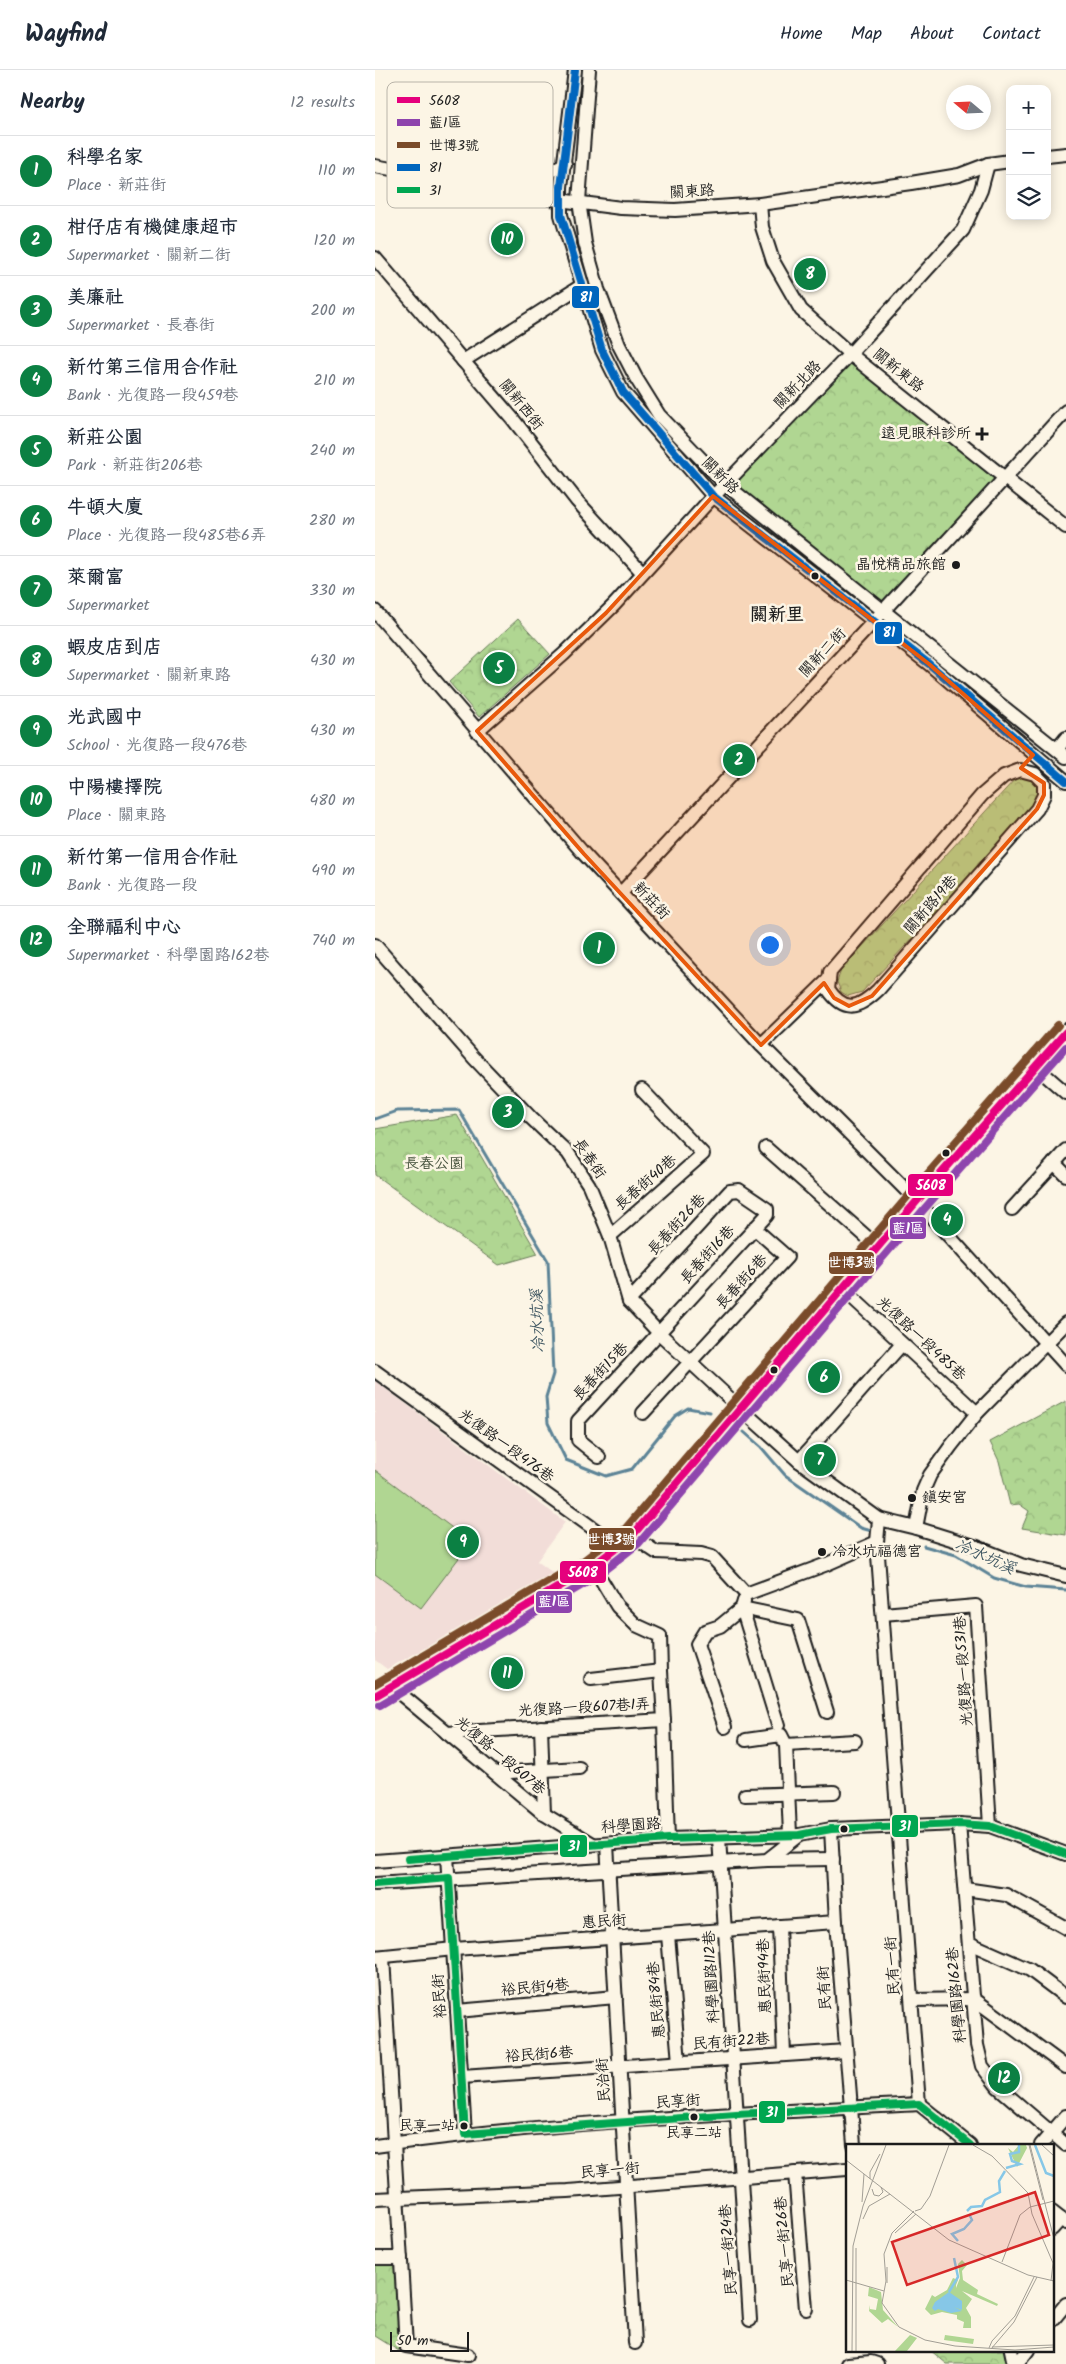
<!DOCTYPE html>
<meta charset="utf-8">
<style>
body{margin:0;font-family:Kalam,"LXGW WenKai TC",sans-serif;background:#f2f2f3;color:#1f2937}
.controls{position:absolute;right:15px;top:15px;display:grid;overflow:hidden;border-radius:10px;box-shadow:0 2px 12px #0003}
.controls button{width:45px;height:45px;display:grid;place-items:center;padding:0;border:0;border-bottom:1px solid #e0e1e3;background:#fff;color:#1f2937;font:25px sans-serif}
.compass{position:absolute;left:571px;top:15px;width:45px;height:45px;border-radius:50%;background:#fff;box-shadow:0 2px 12px #0003;rotate:289deg}
.scale{position:absolute;left:15px;bottom:12px;width:79px;box-sizing:border-box;padding-left:5px;border:2px solid #1c1c1c;border-top:0;font-size:14px;line-height:18px;white-space:nowrap;color:#1c1c1c;-webkit-text-stroke:4px #fcf5e5;paint-order:stroke}
.you{position:absolute;left:394px;top:874px;width:18px;height:18px;margin:-12px;border:4px solid #fff;border-radius:50%;background:#1a73e8;box-shadow:0 0 0 8px #1a73e833}
.badge{display:grid;place-items:center;width:32px;height:32px;border-radius:50%;background:#0b8043;color:#fff;font-size:16px;font-weight:700}
.pin{position:absolute;translate:-50% -50%;border:2px solid #fff;box-shadow:0 1px 5px #0006}
.list{margin:0;padding:0;list-style:none}
h2{display:flex;justify-content:space-between;align-items:center;height:65px;margin:0;padding:0 20px;font-size:21px}
h2 small{font-size:16px;font-weight:400;color:#747a83}
.list li{display:grid;grid-template-columns:32px 1fr auto;gap:15px;align-items:center;box-sizing:border-box;height:70px;padding:0 20px;border-top:1px solid #e0e1e3}
.list b{display:block;font-size:19px;white-space:nowrap}
.list p{margin:0;font-size:16px;white-space:nowrap;color:#747a83}
.list em{font-size:16px;font-style:normal;color:#747a83}
.icon{flex:none;width:28px;height:28px;fill:none;stroke:currentColor;stroke-width:2;stroke-linecap:round;stroke-linejoin:round}
.map{position:relative;flex:none;width:691px;height:2294px;overflow:hidden}
header{display:flex;align-items:center;gap:30px;box-sizing:border-box;height:70px;padding:0 25px;background:#fff;border-bottom:1px solid #e0e1e3}
header strong{font-size:24px}
nav{display:flex;gap:28px;margin-inline-start:auto;font-size:18px}
main{display:flex}
aside{flex:1;background:#fff}
.map>svg:first-child{display:block}
.built{fill:#f2ddd8}
.grass{fill:#b0d692;stroke:#667957}
.forest{fill:url(#forest-crowns);stroke:#667957}
.lines{fill:none;stroke-linecap:round;stroke-linejoin:round}
.stream{stroke:#5c8396;stroke-width:3}
.minor-casing{stroke:#1c1c1c;stroke-width:16}
.major-casing{stroke:#1c1c1c;stroke-width:20}
.minor{stroke:#fcf5e5;stroke-width:12}
.major{stroke:#fcf5e5;stroke-width:16}
.bus-1-casing{stroke:#fcf5e5;stroke-width:11}
.bus-2-casing{stroke:#fcf5e5;stroke-width:11}
.bus-3-casing{stroke:#fcf5e5;stroke-width:11}
.bus-4-casing{stroke:#fcf5e5;stroke-width:11}
.bus-5-casing{stroke:#fcf5e5;stroke-width:11}
.bus-1{stroke:#e5007d;stroke-width:8}
.bus-2{stroke:#8e44ad;stroke-width:8}
.bus-3{stroke:#7a4b2a;stroke-width:8}
.bus-4{stroke:#0065bd;stroke-width:8}
.bus-5{stroke:#00a651;stroke-width:8}
.marked{fill:#e8590c;fill-opacity:0.2;stroke:#e8590c;stroke-width:4;stroke-linejoin:round}
.poi-dot{fill:#1c1c1c;stroke:#fcf5e5;stroke-width:2}
.labels{text-anchor:middle;dominant-baseline:central;stroke-width:5;stroke-linejoin:round;paint-order:stroke}
.bus-label{font-size:14px;fill:#1c1c1c;stroke:#fcf5e5;text-anchor:end}
.street-label{font-size:15px;fill:#1c1c1c;stroke:#fcf5e5}
.poi-label{font-size:15px;fill:#1c1c1c;stroke:#fcf5e5;text-anchor:end}
.park-label{font-size:15px;fill:#48543f;stroke:#fcf5e5}
.water-label{font-size:16px;font-style:italic;fill:#415863;stroke:#fcf5e5}
.quarter-label{font-size:18px;font-weight:bold;fill:#1c1c1c;stroke:#fcf5e5}
.inset-river{fill:none;stroke:#86c7e7;stroke-width:2.5}
.inset-road{fill:none;stroke:#a29e95;stroke-width:1}
.view{fill:#d62828;fill-opacity:0.15;stroke:#d62828;stroke-width:2.5}
.inset-edge{fill:none;stroke:#1c1c1c;stroke-width:2.5}
.key{fill:#fcf5e5;stroke:#b9b4a9;stroke-width:1}
.key-label{font-size:14px;fill:#1c1c1c}
.line-badge{stroke:#fcf5e5;stroke-width:2}
.badge-label{font-size:14px;text-anchor:middle;font-weight:bold;fill:#fff}
</style>
<header>
<strong>Wayfind</strong>
<nav><a>Home</a><a>Map</a><a>About</a><a>Contact</a></nav>
</header>
<main>
<aside>
<h2>Nearby<small>12 results</small></h2>
<ul class="list">
<li><span class="badge">1</span><div><b>科學名家</b><p>Place · 新莊街</p></div><em>110 m</em></li>
<li><span class="badge">2</span><div><b>柑仔店有機健康超市</b><p>Supermarket · 關新二街</p></div><em>120 m</em></li>
<li><span class="badge">3</span><div><b>美廉社</b><p>Supermarket · 長春街</p></div><em>200 m</em></li>
<li><span class="badge">4</span><div><b>新竹第三信用合作社</b><p>Bank · 光復路一段459巷</p></div><em>210 m</em></li>
<li><span class="badge">5</span><div><b>新莊公園</b><p>Park · 新莊街206巷</p></div><em>240 m</em></li>
<li><span class="badge">6</span><div><b>牛頓大廈</b><p>Place · 光復路一段485巷6弄</p></div><em>280 m</em></li>
<li><span class="badge">7</span><div><b>萊爾富</b><p>Supermarket</p></div><em>330 m</em></li>
<li><span class="badge">8</span><div><b>蝦皮店到店</b><p>Supermarket · 關新東路</p></div><em>430 m</em></li>
<li><span class="badge">9</span><div><b>光武國中</b><p>School · 光復路一段476巷</p></div><em>430 m</em></li>
<li><span class="badge">10</span><div><b>中陽樓擇院</b><p>Place · 關東路</p></div><em>480 m</em></li>
<li><span class="badge">11</span><div><b>新竹第一信用合作社</b><p>Bank · 光復路一段</p></div><em>490 m</em></li>
<li><span class="badge">12</span><div><b>全聯福利中心</b><p>Supermarket · 科學園路162巷</p></div><em>740 m</em></li>
</ul>
</aside>
<div class="map">
<svg width="691" height="2294" viewBox="0 0 691 2294">
<defs>
<pattern id="forest-crowns" width="20" height="18" patternUnits="userSpaceOnUse" patternTransform="scale(1.25)"><rect width="20" height="18" fill="#b0d692"/><path d="M2 6a3 3 0 1 1 6 0M12 15a3 3 0 1 1 6 0" fill="none" stroke="#97b77d"/></pattern>
</defs>
<rect width="100%" height="100%" fill="#fcf5e5"/>
<filter id="ink" filterUnits="userSpaceOnUse"><feTurbulence type="fractalNoise" baseFrequency=".02" numOctaves="2"/><feDisplacementMap in="SourceGraphic" scale="10" xChannelSelector="R" yChannelSelector="G"/><feConvolveMatrix kernelMatrix="1 2 1 2 8 2 1 2 1" color-interpolation-filters="sRGB"/></filter>
<g filter="url(#ink)">
<path class="built" d="M0 1311 190 1452 162 1491 182 1506 12 1599 0 1590Z"/>
<path class="grass" d="M0 1400 96 1472 46 1538 0 1504Z"/>
<g class="forest">
<path d="M467 283 619 409 508 533 355 414Z"/>
<path d="M143 549 175 584 104 647 74 612Z"/>
<path d="M649 704 662 707 666 731 487 922 473 926 466 922 462 912 466 900 640 709Z"/>
<path d="M82 1045 163 1184 124 1195 0 1105V1059Z"/>
<path d="M691 1331V1465L647 1458 654 1441 644 1434 635 1435 624 1391 615 1372Z"/>
<path d="M0 2193 20 2194 24 2281 0 2266Z"/>
<path d="M555 2280H633L636 2294H572Z"/>
</g>
<g class="lines">
<g class="stream">
<path d="M0 1049 22 1041 84 1040 173 1191 178 1304 171 1327 173 1353 191 1390 231 1406 257 1399 300 1346 313 1338 335 1342"/>
<path d="M369 1362 386 1377 410 1405 486 1458 500 1462"/>
<path d="M549 1476 581 1485 619 1508 651 1517 691 1520"/>
</g>
<defs>
<g id="minor">
<path d="M200 0 186 117V145L227 280 248 322 338 426 554 594 691 711"/>
<path d="M214 0 204 131 210 173 223 219 244 275 261 308 284 345 350 414 691 687"/>
<path d="M672 86 691 84"/>
<path d="M0 96 176 129 246 138 300 140 385 134 536 113 584 105 613 94 635 91"/>
<path d="M122 121 139 111 152 106 167 105 190 94"/>
<path d="M385 134 387 157 398 191 426 240 475 284 691 457"/>
<path d="M0 188 137 348 202 431 267 502"/>
<path d="M88 291 206 216"/>
<path d="M0 541 209 784 386 975 542 1131 691 1295"/>
<path d="M102 661 189 584 239 535 333 432 475 284 588 160 606 120 613 94"/>
<path d="M682 679 691 668"/>
<path d="M645 700 660 704 669 713V725L662 739 503 920C484 938 470 944 453 919L455 902 607 725 629 706Z"/>
<path d="M246 823 499 551 691 341"/>
<path d="M0 875 99 988 156 1048 193 1083 214 1115 235 1166 254 1231 284 1263 366 1339 424 1391 504 1449 541 1458 602 1477 646 1495 691 1506"/>
<path d="M386 975 453 910"/>
<path d="M660 996 691 1023"/>
<path d="M391 1078 503 1177"/>
<path d="M679 1093 691 1105"/>
<path d="M637 1139 691 1080"/>
<path d="M235 1166 328 1084 267 1020"/>
<path d="M468 1219 602 1343"/>
<path d="M0 1301 244 1477"/>
<path d="M268 1343 412 1187 379 1158"/>
<path d="M224 1387 203 1370V1351L392 1145V1139L364 1120 355 1121 254 1231"/>
<path d="M424 1391 527 1274"/>
<path d="M504 1449 502 1472 544 2034"/>
<path d="M541 1458 548 1421 555 1405 576 1376 602 1343 691 1253"/>
<path d="M257 1466 281 1482 326 1484 337 1487 371 1524"/>
<path d="M218 1496 242 1536 261 1555 285 1566 286 1601"/>
<path d="M371 1524 452 1494 502 1472"/>
<path d="M369 1531 367 1538 403 1655"/>
<path d="M508 1544 601 1536 615 1756"/>
<path d="M16 1616 169 1744 218 1774"/>
<path d="M289 1650 293 1769"/>
<path d="M166 1657 169 1744"/>
<path d="M350 1657 322 1574 330 1561 345 1556 367 1538 423 1550 452 1642"/>
<path d="M72 1663 289 1650 286 1601 216 1609"/>
<path d="M371 1670 406 1665 411 1675 415 1764"/>
<path d="M411 1675 480 1671"/>
<path d="M120 1703 204 1698"/>
<path d="M370 1725 459 1722"/>
<path d="M584 1754 602 1975 607 1996 623 2017 691 2075"/>
<path d="M456 1759 461 1852 479 2075"/>
<path d="M344 1768 375 2250"/>
<path d="M232 1774 260 2273"/>
<path d="M72 1786 90 2064"/>
<path d="M392 1790 458 1789"/>
<path d="M0 1791 293 1769 424 1765 456 1759 584 1754 615 1756 691 1784"/>
<path d="M0 1814 392 1790 424 1765"/>
<path d="M590 1819 631 1825 691 1858"/>
<path d="M404 1856 409 1985"/>
<path d="M293 1865 304 1992"/>
<path d="M594 1873 655 1900 691 1927"/>
<path d="M0 1887 79 1879 461 1852"/>
<path d="M8 1887 31 2276 93 2285"/>
<path d="M599 1929 691 1997"/>
<path d="M537 1930 599 1929"/>
<path d="M82 1941 241 1927"/>
<path d="M87 2007 471 1981"/>
<path d="M666 2075 691 2046"/>
<path d="M0 2076C180 2051 362 2044 544 2034L595 2075"/>
<path d="M420 2103 431 2239"/>
<path d="M0 2129 193 2121 472 2099"/>
<path d="M677 2142 691 2153"/>
<path d="M677 2159 686 2149"/>
<path d="M0 2188H26"/>
<path d="M677 2251 691 2234"/>
<path d="M636 2280 639 2294"/>
<path d="M473 2294 496 2292 502 2294"/>
<path d="M642 2294 653 2280"/>
</g>
<path id="major" d="M0 1626 214 1499 257 1466 542 1131 691 962"/>
</defs>
<use href="#minor" class="minor-casing"/>
<use href="#major" class="major-casing"/>
<use href="#minor" class="minor"/>
<use href="#major" class="major"/>
<defs>
<path id="bus-1" d="M0 1626 214 1499 257 1466 542 1131 691 962"/>
<path id="bus-2" d="M5 1635 219 1508 264 1473 550 1138 691 977"/>
<path id="bus-3" d="M0 1614 208 1491 250 1459 534 1125 683 955"/>
<path id="bus-4" d="M200 0 186 117V145L227 280 248 322 338 426 554 594 691 711"/>
<g id="bus-5">
<path d="M33 1789 293 1769 424 1765 456 1759 584 1754 615 1756 691 1784"/>
<path d="M0 1814 74 1808 90 2064 361 2044 544 2034 595 2075"/>
</g>
</defs>
<use href="#bus-1" class="bus-1-casing"/>
<use href="#bus-2" class="bus-2-casing"/>
<use href="#bus-3" class="bus-3-casing"/>
<use href="#bus-4" class="bus-4-casing"/>
<use href="#bus-5" class="bus-5-casing"/>
<use href="#bus-1" class="bus-1"/>
<use href="#bus-2" class="bus-2"/>
<use href="#bus-3" class="bus-3"/>
<use href="#bus-4" class="bus-4"/>
<use href="#bus-5" class="bus-5"/>
</g>
</g>
<path class="marked" d="M338 426 554 594 658 685 646 698 669 713V725L662 739 497 926 474 936 459 928 449 913 386 975 209 784 102 661 231 543Z"/>
<g class="poi-dot">
<path d="M604.5 356.5h5v5h5v5h-5v5h-5v-5h-5v-5h5z"/>
<circle cx="581" cy="495" r="5"/>
<circle cx="440" cy="506" r="4.5"/>
<circle cx="571" cy="1083" r="4.5"/>
<circle cx="399" cy="1300" r="4.5"/>
<circle cx="537" cy="1428" r="5"/>
<circle cx="447" cy="1482" r="5"/>
<circle cx="469" cy="1759" r="4.5"/>
<circle cx="319" cy="2047" r="4.5"/>
<circle cx="89" cy="2056" r="4.5"/>
</g>
<g class="labels">
<g class="bus-label">
<text x="80" y="2056">民享一站</text>
<text x="319" y="2063" text-anchor="middle">民享二站</text>
</g>
<g class="street-label">
<text transform="translate(317 122) rotate(-3)">關東路</text>
<text transform="translate(523 301) rotate(39)">關新東路</text>
<text transform="translate(423 315) rotate(-46)">關新北路</text>
<text transform="translate(146 335) rotate(51)">關新西街</text>
<text transform="translate(345 406) rotate(45)">關新路</text>
<text transform="translate(448 583) rotate(-47)">關新二街</text>
<text transform="translate(276 831) rotate(47)">新莊街</text>
<text transform="translate(556 835) rotate(-49)">關新路19巷</text>
<text transform="translate(214 1089) rotate(55)">長春街</text>
<text transform="translate(271 1113) rotate(-41)">長春街40巷</text>
<text transform="translate(302 1155) rotate(-47)">長春街26巷</text>
<text transform="translate(333 1185) rotate(-48)">長春街16巷</text>
<text transform="translate(367 1212) rotate(-48)">長春街6巷</text>
<text transform="translate(546 1269) rotate(43)">光復路一段485巷</text>
<text transform="translate(226 1302) rotate(-47)">長春街15巷</text>
<text transform="translate(131 1376) rotate(36)">光復路一段476巷</text>
<text transform="translate(589 1601) rotate(-94)">光復路一段531巷</text>
<text transform="translate(209 1638) rotate(-3)">光復路一段607巷1弄</text>
<text transform="translate(125 1686) rotate(40)">光復路一段607巷</text>
<text transform="translate(256 1756) rotate(-4)">科學園路</text>
<text transform="translate(229 1852) rotate(-4)">惠民街</text>
<text transform="translate(518 1896) rotate(-94)">民有一街</text>
<text transform="translate(390 1906) rotate(-92)">惠民街94巷</text>
<text transform="translate(337 1907) rotate(-93)">科學園路112巷</text>
<text transform="translate(160 1918) rotate(-5)">裕民街4巷</text>
<text transform="translate(450 1918) rotate(-94)">民有街</text>
<text transform="translate(582 1925) rotate(-95)">科學園路162巷</text>
<text transform="translate(65 1926) rotate(-94)">裕民街</text>
<text transform="translate(282 1930) rotate(-95)">惠民街84巷</text>
<text transform="translate(356 1972) rotate(-4)">民有街22巷</text>
<text transform="translate(164 1985) rotate(-4)">裕民街6巷</text>
<text transform="translate(229 2010) rotate(-94)">民治街</text>
<text transform="translate(303 2032) rotate(-4)">民享街</text>
<text transform="translate(235 2101) rotate(-5)">民享一街</text>
<text transform="translate(410 2172) rotate(-95)">民享一街26巷</text>
<text transform="translate(354 2180) rotate(-94)">民享一街24巷</text>
</g>
<g class="poi-label">
<text x="596" y="364">遠見眼科診所</text>
<text x="571" y="495">晶悅精品旅館</text>
<text x="547" y="1428" text-anchor="start">鎮安宮</text>
<text x="457" y="1482" text-anchor="start">冷水坑福德宮</text>
</g>
<g class="park-label">
<text x="59" y="1094">長春公園</text>
</g>
<g class="water-label">
<text transform="translate(163 1251) rotate(-92)">冷水坑溪</text>
<text transform="translate(610 1487) rotate(24)">冷水坑溪</text>
</g>
<g class="quarter-label">
<text x="402" y="545">關新里</text>
</g>
</g>
<g transform="translate(471 2074)">
<rect width="208" height="208" fill="#fcf5e5"/>
<path d="M64 191 71 194 61 207H49ZM99 191 128 195 127 200 98 196Z" fill="#b0d692"/>
<path d="M173 1H180L181 4 171 23 162 4 167 8ZM116 116 121 121 116 127 117 136 132 146 131 150 152 160 151 162 116 147 126 155 120 164 125 173V184H117L118 178 111 175V171L96 168 85 171 79 165 86 151 89 153 101 146 107 134 112 136 110 141V144L114 134 112 120ZM23 143 35 148 37 166 52 183 42 175 36 179 23 167 24 161V165L30 166 32 155 22 152Z" fill="#b0d692"/>
<path d="M103 148 116 157V166L108 163 116 167 105 169 92 165 89 167 86 164 89 158Z" fill="#86c7e7"/>
<path class="inset-river" d="M189 1 200 29 208 32M160 24 174 20 166 17 164 10 173 8V1M121 67 125 63 136 62 139 56 154 48 153 37 159 27M112 97 106 90 118 85 126 76 123 70M103 148 112 133 108 114"/>
<path class="inset-road" d="M127 1 146 12 182 49 186 70 207 119 205 137M183 1 197 56M184 1 208 95M196 1 208 12M0 16 103 96 182 131 208 137M24 35V28L34 10M26 45 28 51 33 52 37 48 35 43M16 58 18 30M68 67 46 89 38 110 40 137 36 159 53 183 79 196 109 202 169 206 208 203M69 67 75 65 84 52 103 1M17 75 23 62 44 50M49 89 70 70M10 104V207M156 118 174 71 184 63 208 57M41 123V139M0 136 38 147M146 203 208 201M143 204 146 197 169 172 188 133M145 205 168 178 191 133M6 207 7 102 17 62 40 1"/>
<path class="view" d="M189 48 203 91 61 141 46 98Z"/>
<rect width="208" height="208" class="inset-edge"/>
</g>
<rect x="12" y="12" width="166" height="126" rx="8" class="key"/>
<rect x="22" y="27" width="23" height="6" fill="#e5007d"/>
<rect x="22" y="49" width="23" height="7" fill="#8e44ad"/>
<rect x="22" y="72" width="23" height="6" fill="#7a4b2a"/>
<rect x="22" y="94" width="23" height="7" fill="#0065bd"/>
<rect x="22" y="117" width="23" height="6" fill="#00a651"/>
<g class="key-label">
<text x="54" y="35">5608</text>
<text x="54" y="57">藍1區</text>
<text x="54" y="80">世博3號</text>
<text x="54" y="102">81</text>
<text x="54" y="125">31</text>
</g>
<g class="line-badge">
<rect x="196" y="215" width="29" height="24" rx="5" fill="#0065bd"/>
<rect x="499" y="551" width="29" height="24" rx="5" fill="#0065bd"/>
<rect x="532" y="1103" width="47" height="24" rx="5" fill="#e5007d"/>
<rect x="514" y="1146" width="38" height="24" rx="5" fill="#8e44ad"/>
<rect x="453" y="1181" width="47" height="24" rx="5" fill="#7a4b2a"/>
<rect x="213" y="1457" width="47" height="24" rx="5" fill="#7a4b2a"/>
<rect x="184" y="1490" width="48" height="24" rx="5" fill="#e5007d"/>
<rect x="160" y="1520" width="38" height="24" rx="5" fill="#8e44ad"/>
<rect x="516" y="1744" width="28" height="24" rx="5" fill="#00a651"/>
<rect x="184" y="1764" width="29" height="24" rx="5" fill="#00a651"/>
<rect x="383" y="2030" width="28" height="24" rx="5" fill="#00a651"/>
</g>
<g class="badge-label">
<text x="211" y="232">81</text>
<text x="514" y="567">81</text>
<text x="556" y="1120">5608</text>
<text x="533" y="1163">藍1區</text>
<text x="477" y="1197">世博3號</text>
<text x="236" y="1474">世博3號</text>
<text x="208" y="1507">5608</text>
<text x="179" y="1536">藍1區</text>
<text x="530" y="1761">31</text>
<text x="199" y="1781">31</text>
<text x="397" y="2047">31</text>
</g>
</svg>
<div class="controls">
<button>+</button>
<button>−</button>
<button><svg class="icon" aria-label="layers" viewBox="0 0 24 24"><path d="M12 4l9 5-9 5-9-5zM3 14l9 5 9-5"/></svg></button>
</div>
<svg class="compass" viewBox="-18 -18 36 36"><path d="M0-13l5 13h-10z" fill="#e53935"/><path d="M0 13l5-13h-10z" fill="#747a83"/></svg>
<div class="scale">50 m</div>
<div class="you"></div>
<div class="pin badge" style="left:224px;top:878px">1</div>
<div class="pin badge" style="left:364px;top:690px">2</div>
<div class="pin badge" style="left:133px;top:1042px">3</div>
<div class="pin badge" style="left:572px;top:1150px">4</div>
<div class="pin badge" style="left:124px;top:598px">5</div>
<div class="pin badge" style="left:449px;top:1307px">6</div>
<div class="pin badge" style="left:445px;top:1390px">7</div>
<div class="pin badge" style="left:435px;top:204px">8</div>
<div class="pin badge" style="left:88px;top:1472px">9</div>
<div class="pin badge" style="left:132px;top:169px">10</div>
<div class="pin badge" style="left:132px;top:1603px">11</div>
<div class="pin badge" style="left:629px;top:2008px">12</div>
</div>
</main>
